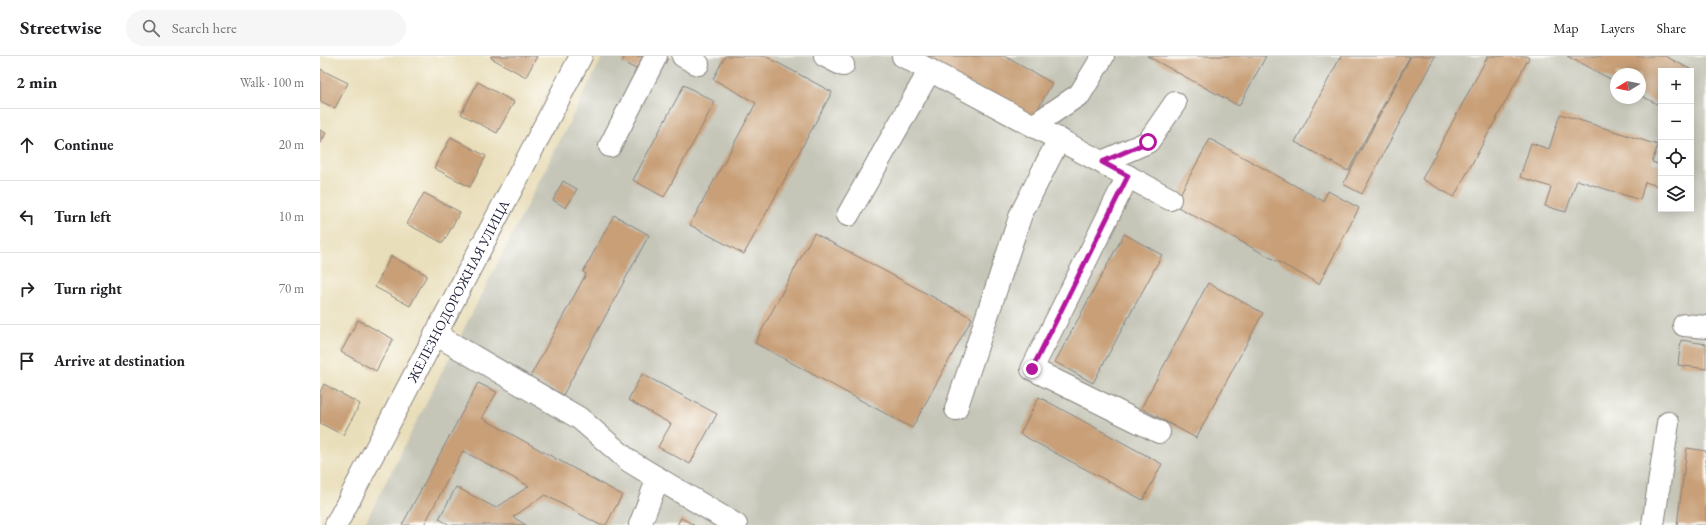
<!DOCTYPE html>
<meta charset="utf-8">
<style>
body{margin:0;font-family:"EB Garamond",serif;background:#f6f6f6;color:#202124}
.controls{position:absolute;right:12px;top:12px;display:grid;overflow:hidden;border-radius:0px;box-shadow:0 2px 10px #0003}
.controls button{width:36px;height:36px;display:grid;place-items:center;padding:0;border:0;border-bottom:1px solid #e0e0e0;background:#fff;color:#202124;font:20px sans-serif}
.compass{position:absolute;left:1290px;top:12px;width:36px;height:36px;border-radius:50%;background:#fff;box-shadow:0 2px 10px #0003;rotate:260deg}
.stop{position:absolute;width:12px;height:12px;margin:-9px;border:3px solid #b5179e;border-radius:50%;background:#fff}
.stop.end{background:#b5179e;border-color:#fff;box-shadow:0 1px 4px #0008}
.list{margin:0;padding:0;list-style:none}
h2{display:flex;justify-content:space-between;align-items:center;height:52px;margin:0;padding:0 16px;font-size:17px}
h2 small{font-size:13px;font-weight:400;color:#757577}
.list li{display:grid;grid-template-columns:26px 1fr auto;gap:12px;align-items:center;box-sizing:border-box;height:72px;padding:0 16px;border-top:1px solid #e0e0e0}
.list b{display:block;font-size:15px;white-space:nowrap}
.list em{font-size:13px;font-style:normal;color:#757577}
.icon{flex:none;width:22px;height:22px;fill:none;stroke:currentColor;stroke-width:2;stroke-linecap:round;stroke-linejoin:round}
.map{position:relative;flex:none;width:1386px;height:469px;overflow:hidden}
header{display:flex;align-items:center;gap:24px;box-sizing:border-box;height:56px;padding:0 20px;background:#fff;border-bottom:1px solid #e0e0e0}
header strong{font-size:19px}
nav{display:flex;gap:22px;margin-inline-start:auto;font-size:14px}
.search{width:280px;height:36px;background:#f6f6f6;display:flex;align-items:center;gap:10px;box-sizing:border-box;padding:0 14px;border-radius:22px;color:#757577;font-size:15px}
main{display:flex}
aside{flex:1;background:#fff}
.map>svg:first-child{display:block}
.industrial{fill:#c5c5b8;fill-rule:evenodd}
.building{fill:#c89f77}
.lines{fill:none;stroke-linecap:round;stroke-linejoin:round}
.minor-casing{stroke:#86807a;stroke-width:24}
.minor{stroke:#fff;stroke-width:22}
.route{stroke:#b5179e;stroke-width:5}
.labels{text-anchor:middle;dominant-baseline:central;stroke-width:3;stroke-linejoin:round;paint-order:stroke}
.street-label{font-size:14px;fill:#22223b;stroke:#fdfcf7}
</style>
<header>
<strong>Streetwise</strong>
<div class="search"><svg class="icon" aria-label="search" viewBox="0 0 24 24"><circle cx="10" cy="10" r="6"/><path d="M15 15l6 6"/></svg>Search here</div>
<nav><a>Map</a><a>Layers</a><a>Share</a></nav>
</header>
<main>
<aside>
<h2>2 min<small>Walk · 100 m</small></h2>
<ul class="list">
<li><svg class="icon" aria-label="ahead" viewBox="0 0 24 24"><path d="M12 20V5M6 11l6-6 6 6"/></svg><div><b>Continue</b></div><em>20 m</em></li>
<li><svg class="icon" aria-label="left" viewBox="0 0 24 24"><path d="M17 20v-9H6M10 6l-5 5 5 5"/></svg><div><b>Turn left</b></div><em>10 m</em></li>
<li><svg class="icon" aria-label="right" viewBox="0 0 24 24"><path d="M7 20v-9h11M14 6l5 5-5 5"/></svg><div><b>Turn right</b></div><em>70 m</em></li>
<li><svg class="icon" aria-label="arrive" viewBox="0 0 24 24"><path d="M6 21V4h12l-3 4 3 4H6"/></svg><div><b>Arrive at destination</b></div></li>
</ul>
</aside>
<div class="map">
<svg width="1386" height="469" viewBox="0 0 1386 469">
<rect width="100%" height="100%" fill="#fdfcf7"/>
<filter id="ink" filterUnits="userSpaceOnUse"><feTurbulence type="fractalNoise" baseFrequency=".025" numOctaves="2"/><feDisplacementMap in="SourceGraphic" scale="8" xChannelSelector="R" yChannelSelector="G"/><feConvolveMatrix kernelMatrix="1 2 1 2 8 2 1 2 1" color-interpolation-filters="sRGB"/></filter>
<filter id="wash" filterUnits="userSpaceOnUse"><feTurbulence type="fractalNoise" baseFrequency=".012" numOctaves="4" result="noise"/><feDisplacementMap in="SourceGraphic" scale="16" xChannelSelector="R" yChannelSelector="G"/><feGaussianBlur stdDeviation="0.9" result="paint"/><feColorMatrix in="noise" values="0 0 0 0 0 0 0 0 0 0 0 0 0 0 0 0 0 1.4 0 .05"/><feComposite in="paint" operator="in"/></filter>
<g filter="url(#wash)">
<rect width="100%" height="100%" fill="#e9deba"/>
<path class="industrial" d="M283 0H1386V469H44ZM1341 15H1371V153H1341ZM1296 18H1320V42H1296Z"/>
<g id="blocks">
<g class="building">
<path d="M171 0H217L206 21 171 2Z"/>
<path d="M305 0H323L316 13 302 6Z"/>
<path d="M405 0H445L512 36 424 198 370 169 436 47 393 23Z"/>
<path d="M597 0H684L732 27 713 62Z"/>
<path d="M827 0H946L919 50Z"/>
<path d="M1021 0H1090L1028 115 975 86Z"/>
<path d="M1091 0H1115L1042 138 1023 128Z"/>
<path d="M1168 0H1206L1209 2 1134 141 1102 123Z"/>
<path d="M1247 0H1345L1370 13 1369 15H1341V50L1320 39V18H1296V26Z"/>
<path d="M0 13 28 27 15 52 0 45Z"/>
<path d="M158 26 194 46 177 77 141 58Z"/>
<path d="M364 29 395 46 344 141 313 124Z"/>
<path d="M1240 58 1338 89 1332 106 1341 109V131L1325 126 1320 144 1257 124 1246 156 1225 150 1231 131 1200 121 1211 87 1229 93Z"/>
<path d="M0 74 6 77 0 88Z"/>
<path d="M131 81 166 100 150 131 114 112Z"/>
<path d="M890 83 1003 145 1008 135 1039 152 999 228 854 149Z"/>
<path d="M243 125 257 133 246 152 233 144Z"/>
<path d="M104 137 140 156 123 187 87 168Z"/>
<path d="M294 159 329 179 243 339 210 321 266 218 263 216Z"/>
<path d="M494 177 652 262 592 372 435 287Z"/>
<path d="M804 178 842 199 773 327 735 306Z"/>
<path d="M71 200 107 219 90 250 55 231Z"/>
<path d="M888 227 943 257 876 382 821 352Z"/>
<path d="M38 264 73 283 56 315 21 296Z"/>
<path d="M1361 284 1386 288V313L1358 309Z"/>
<path d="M322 318 397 358 370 408 338 391 351 368 308 344Z"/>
<path d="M158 327 177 336 162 362 302 439 286 469H280L225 439 193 461 206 469H130L119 463 136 431 176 452 209 430 143 395 104 469H82Z"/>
<path d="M4 328 40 348 23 379 0 367V336Z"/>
<path d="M719 341 842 408 823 444 700 378Z"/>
<path d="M1367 392 1386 395V469H1357Z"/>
<path d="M361 462 374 469H357Z"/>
</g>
</g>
</g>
<g filter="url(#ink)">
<use href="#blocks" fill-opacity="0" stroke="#86807a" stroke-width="1"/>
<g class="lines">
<defs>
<g id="minor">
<path d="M363 0 378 8"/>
<path d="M505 0 523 9"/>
<path d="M583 0 850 143"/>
<path d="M714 69 760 38 783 0"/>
<path d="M290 90 336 0"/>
<path d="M782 106 828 86 855 47"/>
<path d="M808 120 712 313 839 376"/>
<path d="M528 159 610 14"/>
<path d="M1364 269 1386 271"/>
<path d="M115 278 259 362 309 405 416 469"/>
<path d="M636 353 701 158 739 83"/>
<path id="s1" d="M16 469 261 0"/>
<path d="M320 469 338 422"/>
<path d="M1333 469 1348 367"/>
</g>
</defs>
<use href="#minor" class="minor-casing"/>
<use href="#minor" class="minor"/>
</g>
</g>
<g class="lines" filter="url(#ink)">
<path class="route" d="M712 313 808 120 782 106 828 86"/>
</g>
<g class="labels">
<g class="street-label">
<text stroke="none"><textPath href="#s1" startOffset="264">ЖЕЛЕЗНОДОРОЖНАЯ УЛИЦА</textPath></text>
</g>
</g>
</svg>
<div class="controls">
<button>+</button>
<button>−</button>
<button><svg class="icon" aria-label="locate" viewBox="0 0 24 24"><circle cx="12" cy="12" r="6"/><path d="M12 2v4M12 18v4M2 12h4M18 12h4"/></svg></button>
<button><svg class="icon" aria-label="layers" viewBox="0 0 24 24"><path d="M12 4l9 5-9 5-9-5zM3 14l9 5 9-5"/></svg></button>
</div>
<svg class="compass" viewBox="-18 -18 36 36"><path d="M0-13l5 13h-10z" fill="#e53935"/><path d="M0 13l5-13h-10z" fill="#757577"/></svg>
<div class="stop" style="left:828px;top:86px"></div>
<div class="stop end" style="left:712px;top:313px"></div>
</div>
</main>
